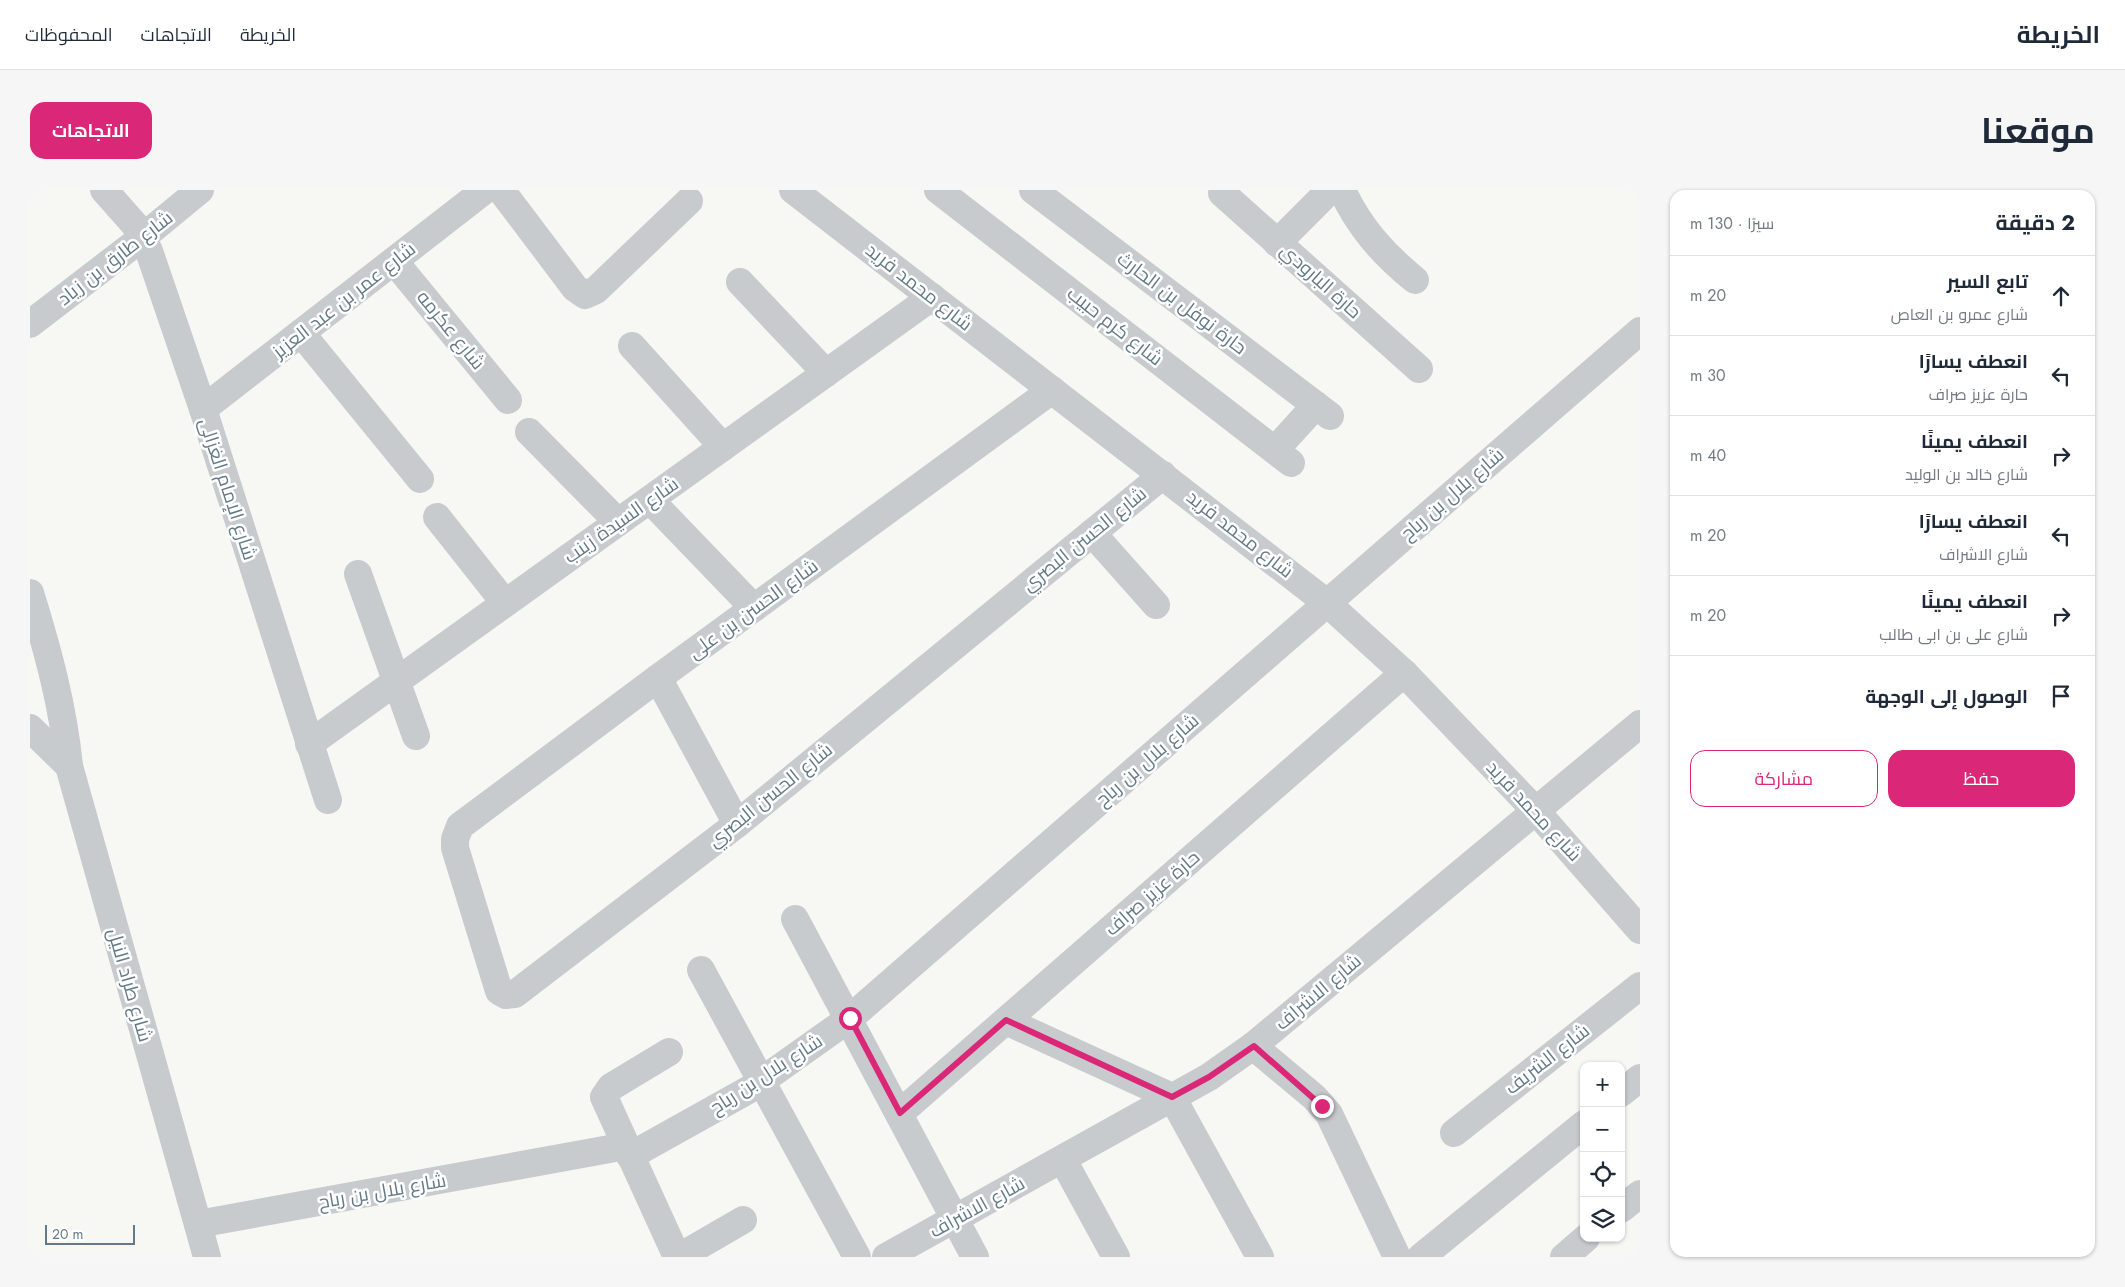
<!DOCTYPE html>
<html lang="ar">
<meta charset="utf-8">
<style>
body{margin:0;font-family:Jost,Cairo,sans-serif;background:#f6f6f7;color:#1f2937;direction:rtl}
.controls{position:absolute;right:15px;bottom:15px;display:grid;overflow:hidden;border-radius:10px;box-shadow:0 1px 4px #0004}
.controls button{width:45px;height:45px;display:grid;place-items:center;padding:0;border:0;border-bottom:1px solid #e0e1e3;background:#fff;color:#1f2937;font:25px sans-serif}
.scale{position:absolute;left:15px;bottom:12px;width:90px;box-sizing:border-box;padding-left:5px;border:2px solid #647987;border-top:0;font-size:14px;line-height:18px;white-space:nowrap;color:#647987;-webkit-text-stroke:4px #fff;paint-order:stroke}
.stop{position:absolute;width:15px;height:15px;margin:-11px;border:4px solid #db2777;border-radius:50%;background:#fff}
.stop.end{background:#db2777;border-color:#fff;box-shadow:0 1px 5px #0008}
.list{margin:0;padding:0;list-style:none}
h2{display:flex;justify-content:space-between;align-items:center;height:65px;margin:0;padding:0 20px;font-size:21px}
h2 small{font-size:16px;font-weight:400;color:#747a83}
.list li{display:grid;grid-template-columns:32px 1fr auto;gap:15px;align-items:center;box-sizing:border-box;height:80px;padding:0 20px;border-top:1px solid #e0e1e3}
.list b{display:block;font-size:19px;white-space:nowrap}
.list p{margin:0;font-size:16px;white-space:nowrap;color:#747a83}
.list em{font-size:16px;font-style:normal;color:#747a83}
.actions{display:flex;gap:10px;padding:15px 20px}
.actions a{flex:1;padding:11px 0;border:1px solid #db2777;border-radius:15px;text-align:center;font-size:18px;color:#db2777}
.actions .main{background:#db2777;color:#fff}
.icon{flex:none;width:28px;height:28px;fill:none;stroke:currentColor;stroke-width:2;stroke-linecap:round;stroke-linejoin:round}
.map{position:relative;flex:none;width:1610px;height:1067px;overflow:hidden;direction:ltr;border-radius:15px}
header{display:flex;align-items:center;gap:30px;box-sizing:border-box;height:70px;padding:0 25px;background:#fff;border-bottom:1px solid #e0e1e3}
header strong{font-size:24px}
nav{display:flex;gap:28px;margin-inline-start:auto;font-size:18px}
.intro{display:flex;align-items:center;justify-content:space-between;box-sizing:border-box;height:120px;padding:0 30px}
h1{margin:0;font-size:35px}
.button{padding:12px 22px;border-radius:15px;background:#db2777;color:#fff;font-size:18px;font-weight:700}
main{display:flex;gap:30px;padding:0 30px}
aside{flex:1;background:#fff;border-radius:15px;box-shadow:0 1px 4px #0004}
.map>svg:first-child{display:block}
.lines{fill:none;stroke-linecap:round;stroke-linejoin:round}
.minor{stroke:#c7cbce;stroke-width:28}
.route{stroke:#db2777;stroke-width:6}
.labels{text-anchor:middle;dominant-baseline:central;stroke-width:5;stroke-linejoin:round;paint-order:stroke}
.street-label{font-size:19px;fill:#647987;stroke:#fff}
</style>
<header>
<strong>الخريطة</strong>
<nav><a>الخريطة</a><a>الاتجاهات</a><a>المحفوظات</a></nav>
</header>
<div class="intro"><h1>موقعنا</h1><a class="button">الاتجاهات</a></div>
<main>
<aside>
<h2>2 دقيقة<small>سيرًا · 130 m</small></h2>
<ul class="list">
<li><svg class="icon" aria-label="ahead" viewBox="0 0 24 24"><path d="M12 20V5M6 11l6-6 6 6"/></svg><div><b>تابع السير</b><p>شارع عمرو بن العاص</p></div><em>20 m</em></li>
<li><svg class="icon" aria-label="left" viewBox="0 0 24 24"><path d="M17 20v-9H6M10 6l-5 5 5 5"/></svg><div><b>انعطف يسارًا</b><p>حارة عزيز صراف</p></div><em>30 m</em></li>
<li><svg class="icon" aria-label="right" viewBox="0 0 24 24"><path d="M7 20v-9h11M14 6l5 5-5 5"/></svg><div><b>انعطف يمينًا</b><p>شارع خالد بن الوليد</p></div><em>40 m</em></li>
<li><svg class="icon" aria-label="left" viewBox="0 0 24 24"><path d="M17 20v-9H6M10 6l-5 5 5 5"/></svg><div><b>انعطف يسارًا</b><p>شارع الاشراف</p></div><em>20 m</em></li>
<li><svg class="icon" aria-label="right" viewBox="0 0 24 24"><path d="M7 20v-9h11M14 6l5 5-5 5"/></svg><div><b>انعطف يمينًا</b><p>شارع على بن ابى طالب</p></div><em>20 m</em></li>
<li><svg class="icon" aria-label="arrive" viewBox="0 0 24 24"><path d="M6 21V4h12l-3 4 3 4H6"/></svg><div><b>الوصول إلى الوجهة</b></div></li>
</ul>
<div class="actions"><a class="main">حفظ</a><a>مشاركة</a></div>
</aside>
<div class="map">
<svg width="1610" height="1067" viewBox="0 0 1610 1067">
<rect width="100%" height="100%" fill="#f7f7f4"/>
<g class="lines">
<g class="minor">
<path d="M74 0 105 35 119 61 173 219 298 610"/>
<path d="M471 0 545 98 555 105 566 100 659 11"/>
<path d="M763 0 1297 413 1374 483 1505 620 1610 740"/>
<path d="M908 0 1261 273"/>
<path d="M1003 0 1300 226"/>
<path d="M1312 0C1329 37 1353 64 1385 90"/>
<path d="M1192 3 1389 179"/>
<path d="M1247 53 1300 0"/>
<path d="M364 71 478 210"/>
<path d="M710 92 796 183"/>
<path d="M0 134 113 47 170 0"/>
<path d="M271 143 390 289"/>
<path d="M602 156 693 257"/>
<path d="M1022 200 628 488 430 636 425 649V658L469 801 476 805 485 804 707 634 1133 285"/>
<path d="M173 219 455 0"/>
<path d="M499 242 588 332"/>
<path d="M1245 260 1286 215"/>
<path d="M620 310 724 418"/>
<path d="M407 327 475 413"/>
<path d="M1062 343 1126 415"/>
<path d="M328 384 386 546"/>
<path d="M0 403C18 461 33 516 39 576"/>
<path d="M628 488 707 634"/>
<path d="M0 538 39 576 177 1067"/>
<path d="M279 554 902 107"/>
<path d="M765 729 945 1067"/>
<path d="M671 780 827 1067"/>
<path d="M976 831 1142 907 1230 1067"/>
<path d="M1223 856 1284 907 1299 924 1367 1067"/>
<path d="M639 862 581 897 574 907 647 1067"/>
<path d="M1591 903 1610 888"/>
<path d="M870 923 1374 483"/>
<path d="M1424 943 1610 796"/>
<path d="M600 966 720 899 820 828 1610 141"/>
<path d="M1033 970 1086 1067"/>
<path d="M1591 1019 1610 1004"/>
<path d="M168 1034 596 956"/>
<path d="M649 1067 713 1030"/>
<path d="M856 1067 1179 887 1223 856 1610 534"/>
<path d="M1391 1067 1554 934"/>
<path d="M1534 1067 1556 1048"/>
</g>
</g>
<g class="lines">
<path class="route" d="M820 828 870 923 976 830 1142 907 1179 887 1224 856 1292 916"/>
</g>
<g class="labels">
<g class="street-label">
<text transform="translate(85 68) rotate(-38)">شارع طارق بن زياد</text>
<text transform="translate(1291 91) rotate(42)">حارة البارودي</text>
<text transform="translate(889 97) rotate(38)">شارع محمد فريد</text>
<text transform="translate(314 110) rotate(-38)">شارع عمر بن عبد العزيز</text>
<text transform="translate(1152 113) rotate(37)">حارة نوفل بن الحارث</text>
<text transform="translate(1085 136) rotate(38)">شارع كرم حبيب</text>
<text transform="translate(421 140) rotate(51)">شارع عكرمه</text>
<text transform="translate(198 299) rotate(72)">شارع الإمام الغزالى</text>
<text transform="translate(1422 304) rotate(-41)">شارع بلال بن رباح</text>
<text transform="translate(591 330) rotate(-35)">شارع السيدة زينب</text>
<text transform="translate(1210 344) rotate(38)">شارع محمد فريد</text>
<text transform="translate(1054 349) rotate(-39)">شارع الحسن البصري</text>
<text transform="translate(723 419) rotate(-36)">شارع الحسن بن على</text>
<text transform="translate(1117 570) rotate(-41)">شارع بلال بن رباح</text>
<text transform="translate(740 605) rotate(-39)">شارع الحسن البصري</text>
<text transform="translate(1504 621) rotate(47)">شارع محمد فريد</text>
<text transform="translate(1122 703) rotate(-41)">حارة عزيز صراف</text>
<text transform="translate(100 795) rotate(74)">شارع طراد النيل</text>
<text transform="translate(1288 802) rotate(-40)">شارع الاشراف</text>
<text transform="translate(1517 869) rotate(-38)">شارع الشريف</text>
<text transform="translate(736 884) rotate(-33)">شارع بلال بن رباح</text>
<text transform="translate(352 1001) rotate(-10)">شارع بلال بن رباح</text>
<text transform="translate(947 1017) rotate(-29)">شارع الاشراف</text>
</g>
</g>
</svg>
<div class="controls">
<button>+</button>
<button>−</button>
<button><svg class="icon" aria-label="locate" viewBox="0 0 24 24"><circle cx="12" cy="12" r="6"/><path d="M12 2v4M12 18v4M2 12h4M18 12h4"/></svg></button>
<button><svg class="icon" aria-label="layers" viewBox="0 0 24 24"><path d="M12 4l9 5-9 5-9-5zM3 14l9 5 9-5"/></svg></button>
</div>
<div class="scale">20 m</div>
<div class="stop" style="left:820px;top:828px"></div>
<div class="stop end" style="left:1292px;top:916px"></div>
</div>
</main>
